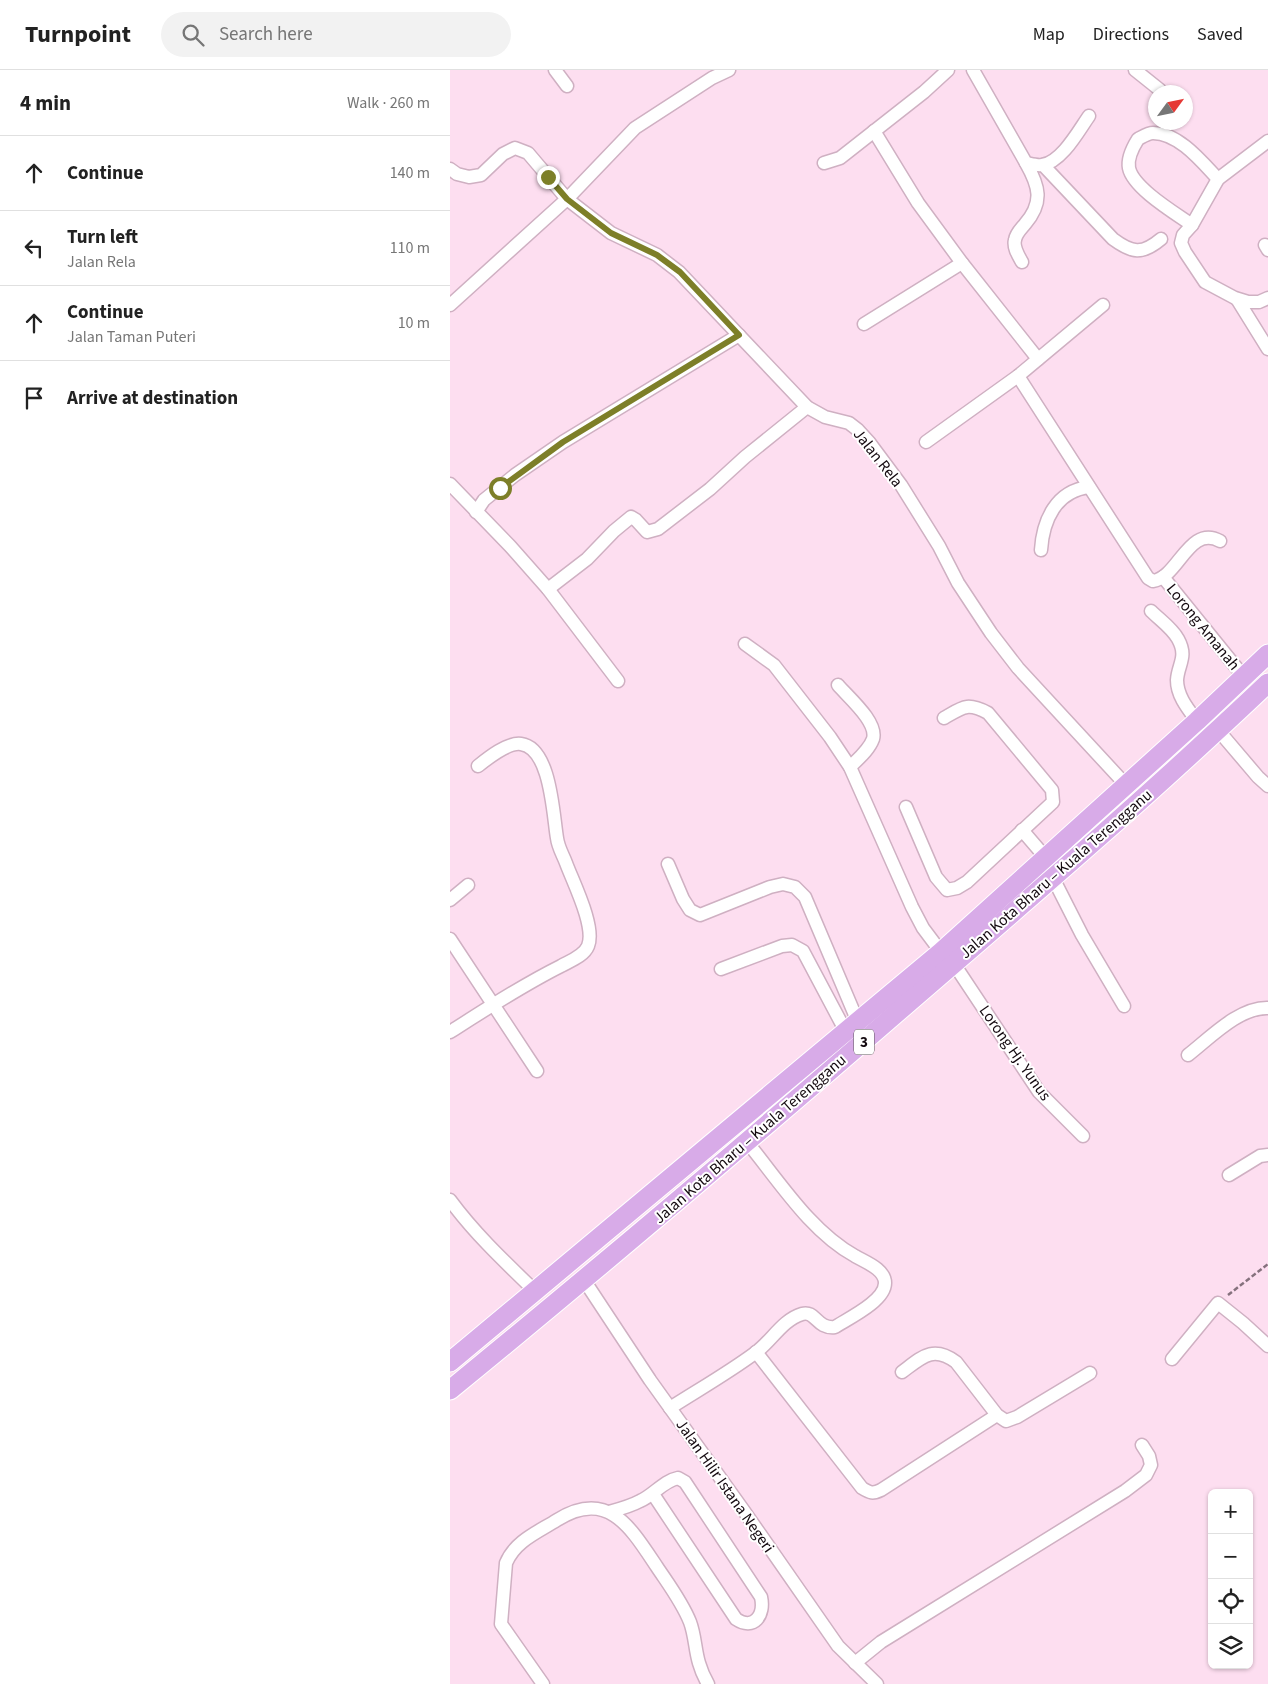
<!DOCTYPE html>
<meta charset="utf-8">
<style>
body{margin:0;font-family:"Source Sans 3",sans-serif;background:#f2f2f2;color:#222}
.controls{position:absolute;right:15px;bottom:15px;display:grid;overflow:hidden;border-radius:8px;box-shadow:0 1px 4px #0004}
.controls button{width:45px;height:45px;display:grid;place-items:center;padding:0;border:0;border-bottom:1px solid #e0e0e0;background:#fff;color:#222;font:25px sans-serif}
.compass{position:absolute;left:698px;top:15px;width:45px;height:45px;border-radius:50%;background:#fff;box-shadow:0 1px 4px #0004;rotate:57deg}
.stop{position:absolute;width:15px;height:15px;margin:-11px;border:4px solid #7d7f28;border-radius:50%;background:#fff}
.stop.end{background:#7d7f28;border-color:#fff;box-shadow:0 1px 5px #0008}
.list{margin:0;padding:0;list-style:none}
h2{display:flex;justify-content:space-between;align-items:center;height:65px;margin:0;padding:0 20px;font-size:21px}
h2 small{font-size:16px;font-weight:400;color:#767676}
.list li{display:grid;grid-template-columns:32px 1fr auto;gap:15px;align-items:center;box-sizing:border-box;height:75px;padding:0 20px;border-top:1px solid #e0e0e0}
.list b{display:block;font-size:19px;white-space:nowrap}
.list p{margin:0;font-size:16px;white-space:nowrap;color:#767676}
.list em{font-size:16px;font-style:normal;color:#767676}
.icon{flex:none;width:28px;height:28px;fill:none;stroke:currentColor;stroke-width:2;stroke-linecap:round;stroke-linejoin:round}
.map{position:relative;flex:none;width:818px;height:1614px;overflow:hidden}
header{display:flex;align-items:center;gap:30px;box-sizing:border-box;height:70px;padding:0 25px;background:#fff;border-bottom:1px solid #e0e0e0}
header strong{font-size:24px}
nav{display:flex;gap:28px;margin-inline-start:auto;font-size:18px}
.search{width:350px;height:45px;background:#f2f2f2;display:flex;align-items:center;gap:12px;box-sizing:border-box;padding:0 18px;border-radius:28px;color:#767676;font-size:19px}
main{display:flex}
aside{flex:1;background:#fff}
.map>svg:first-child{display:block}
.lines{fill:none;stroke-linecap:round;stroke-linejoin:round}
.minor-casing{stroke:#cfb0c2;stroke-width:15}
.highway-casing{stroke:#fff;stroke-width:21}
.path{stroke:#85717d;stroke-width:2.5;stroke-dasharray:5 2.5;stroke-linecap:butt}
.minor{stroke:#fff;stroke-width:12}
.highway{stroke:#d8abe8;stroke-width:19}
.route{stroke:#7d7f28;stroke-width:6}
.labels{text-anchor:middle;dominant-baseline:central;stroke-width:4;stroke-linejoin:round;paint-order:stroke}
.shield{fill:#fff;stroke:#5a5458;stroke-width:1}
.shield-label{font-size:15px;font-weight:bold;fill:#140a10}
.street-label{font-size:16px;fill:#140a10;stroke:#fff}
</style>
<header>
<strong>Turnpoint</strong>
<div class="search"><svg class="icon" aria-label="search" viewBox="0 0 24 24"><circle cx="10" cy="10" r="6"/><path d="M15 15l6 6"/></svg>Search here</div>
<nav><a>Map</a><a>Directions</a><a>Saved</a></nav>
</header>
<main>
<aside>
<h2>4 min<small>Walk · 260 m</small></h2>
<ul class="list">
<li><svg class="icon" aria-label="ahead" viewBox="0 0 24 24"><path d="M12 20V5M6 11l6-6 6 6"/></svg><div><b>Continue</b></div><em>140 m</em></li>
<li><svg class="icon" aria-label="left" viewBox="0 0 24 24"><path d="M17 20v-9H6M10 6l-5 5 5 5"/></svg><div><b>Turn left</b><p>Jalan Rela</p></div><em>110 m</em></li>
<li><svg class="icon" aria-label="ahead" viewBox="0 0 24 24"><path d="M12 20V5M6 11l6-6 6 6"/></svg><div><b>Continue</b><p>Jalan Taman Puteri</p></div><em>10 m</em></li>
<li><svg class="icon" aria-label="arrive" viewBox="0 0 24 24"><path d="M6 21V4h12l-3 4 3 4H6"/></svg><div><b>Arrive at destination</b></div></li>
</ul>
</aside>
<div class="map">
<svg width="818" height="1614" viewBox="0 0 818 1614">
<rect width="100%" height="100%" fill="#fddef0"/>
<g class="lines">
<defs>
<g id="minor">
<path d="M105 0 117 16"/>
<path d="M523 0 576 93C581 94 588 96 592 95 612 92 629 60 639 46"/>
<path d="M685 0 710 20"/>
<path d="M424 61 468 133 512 193 588 289"/>
<path d="M818 71 768 109 742 155 733 165 731 173 735 182 755 212 785 228 798 232H809L818 228"/>
<path d="M374 93 390 88 474 22 498 0"/>
<path d="M593 95 663 169C682 183 692 185 711 169"/>
<path d="M0 99 7 104 19 107 31 105 53 84 65 78 78 83 117 129 161 163 207 185 229 202 357 337 375 347 399 353 408 360 419 372 451 415 489 476 508 513 541 563 568 598 676 715"/>
<path d="M742 155C725 143 683 118 679 98 677 88 683 77 688 69 692 67 698 63 703 63 729 63 752 92 768 109"/>
<path d="M815 175 818 180"/>
<path d="M572 192C568 185 563 177 565 170 566 163 572 158 575 154 594 132 589 116 576 93"/>
<path d="M787 229 818 279"/>
<path d="M0 235 117 129 185 58 262 8 279 0"/>
<path d="M414 254 512 193"/>
<path d="M568 306 698 508 703 511C728 508 739 454 770 471"/>
<path d="M476 372 568 306 653 235"/>
<path d="M0 414 60 476 98 519 168 611"/>
<path d="M26 442 34 430 65 405 113 372 289 265"/>
<path d="M591 480C593 450 606 421 639 417"/>
<path d="M713 507 794 607"/>
<path d="M98 519 137 489 164 461 181 447 186 450 197 462 208 459 260 419 295 387 357 337"/>
<path d="M701 541C710 550 722 558 728 569 738 587 728 594 727 610 727 626 738 639 747 651"/>
<path d="M295 574 324 595 380 667 400 697 462 837 473 858 491 882"/>
<path d="M388 615C398 627 428 652 423 669 419 680 408 689 400 697"/>
<path d="M768 660 808 707 818 716"/>
<path d="M456 737 486 807 497 820 507 818 517 812 603 732 602 720 538 643C517 632 513 637 494 648"/>
<path d="M572 760 596 788"/>
<path d="M218 794 233 829 240 840 250 845 320 817 333 814 345 817 355 827 408 952"/>
<path d="M603 808 632 865 674 936"/>
<path d="M0 830 18 815"/>
<path d="M0 869 87 1001"/>
<path d="M504 894 589 1022 633 1066"/>
<path d="M271 899 332 876 342 875 353 881 396 962"/>
<path d="M0 962C36 939 73 915 111 896 120 891 134 886 138 876 146 857 123 812 116 793 113 785 108 777 107 768 103 745 101 678 71 674 58 672 38 688 28 696"/>
<path d="M738 985C760 968 789 937 818 938"/>
<path d="M779 1105 810 1086 818 1085"/>
<path d="M0 1130C25 1164 56 1193 86 1222"/>
<path d="M134 1210 200 1310 294 1441 388 1576 427 1614"/>
<path d="M306 1282 412 1418C420 1423 423 1424 431 1420L547 1345"/>
<path d="M722 1289 768 1233 793 1253 818 1276"/>
<path d="M452 1302C472 1287 483 1275 506 1292L547 1345 556 1351 567 1347 640 1303"/>
<path d="M220 1338C248 1320 278 1303 305 1283 321 1272 332 1250 352 1244 366 1240 366 1259 385 1257 399 1248 435 1231 435 1213 435 1199 415 1192 405 1186 361 1162 329 1111 297 1072"/>
<path d="M159 1442C170 1439 181 1436 190 1431 204 1425 213 1411 228 1408L235 1412 311 1527C315 1545 304 1561 286 1549L203 1424"/>
<path d="M405 1593 431 1572 675 1421 696 1405 701 1395 699 1386 692 1375"/>
<path d="M93 1614 51 1554 56 1493C65 1471 88 1462 107 1450 158 1418 181 1458 207 1497 219 1515 232 1532 240 1552 245 1565 245 1580 249 1593 251 1600 254 1607 258 1614"/>
</g>
<g id="highway">
<path d="M0 1292 491 882 747 651 818 584"/>
<path d="M0 1320C154 1194 306 1065 457 934 579 829 701 724 818 613"/>
</g>
</defs>
<use href="#minor" class="minor-casing"/>
<use href="#highway" class="highway-casing"/>
<path class="path" d="M778 1225 818 1194"/>
<use href="#minor" class="minor"/>
<use href="#highway" class="highway"/>
</g>
<g class="lines">
<path class="route" d="M50 418 113 372 289 265 230 202 207 185 161 163 117 129 98 107"/>
</g>
<g class="labels">
<rect class="shield" x="404" y="959.5" width="20" height="25" rx="4"/>
<g class="shield-label">
<text x="414" y="972">3</text>
</g>
<g class="street-label">
<text transform="translate(428 388) rotate(52)">Jalan Rela</text>
<text transform="translate(753 557) rotate(51)">Lorong Amanah</text>
<text transform="translate(606 804) rotate(-41)">Jalan Kota Bharu – Kuala Terengganu</text>
<text transform="translate(565 983) rotate(55)">Lorong Hj. Yunus</text>
<text transform="translate(300 1069) rotate(-41)">Jalan Kota Bharu – Kuala Terengganu</text>
<text transform="translate(275 1416) rotate(55)">Jalan Hilir Istana Negeri</text>
</g>
</g>
</svg>
<div class="controls">
<button>+</button>
<button>−</button>
<button><svg class="icon" aria-label="locate" viewBox="0 0 24 24"><circle cx="12" cy="12" r="6"/><path d="M12 2v4M12 18v4M2 12h4M18 12h4"/></svg></button>
<button><svg class="icon" aria-label="layers" viewBox="0 0 24 24"><path d="M12 4l9 5-9 5-9-5zM3 14l9 5 9-5"/></svg></button>
</div>
<svg class="compass" viewBox="-18 -18 36 36"><path d="M0-13l5 13h-10z" fill="#e53935"/><path d="M0 13l5-13h-10z" fill="#767676"/></svg>
<div class="stop" style="left:50px;top:418px"></div>
<div class="stop end" style="left:98px;top:107px"></div>
</div>
</main>
